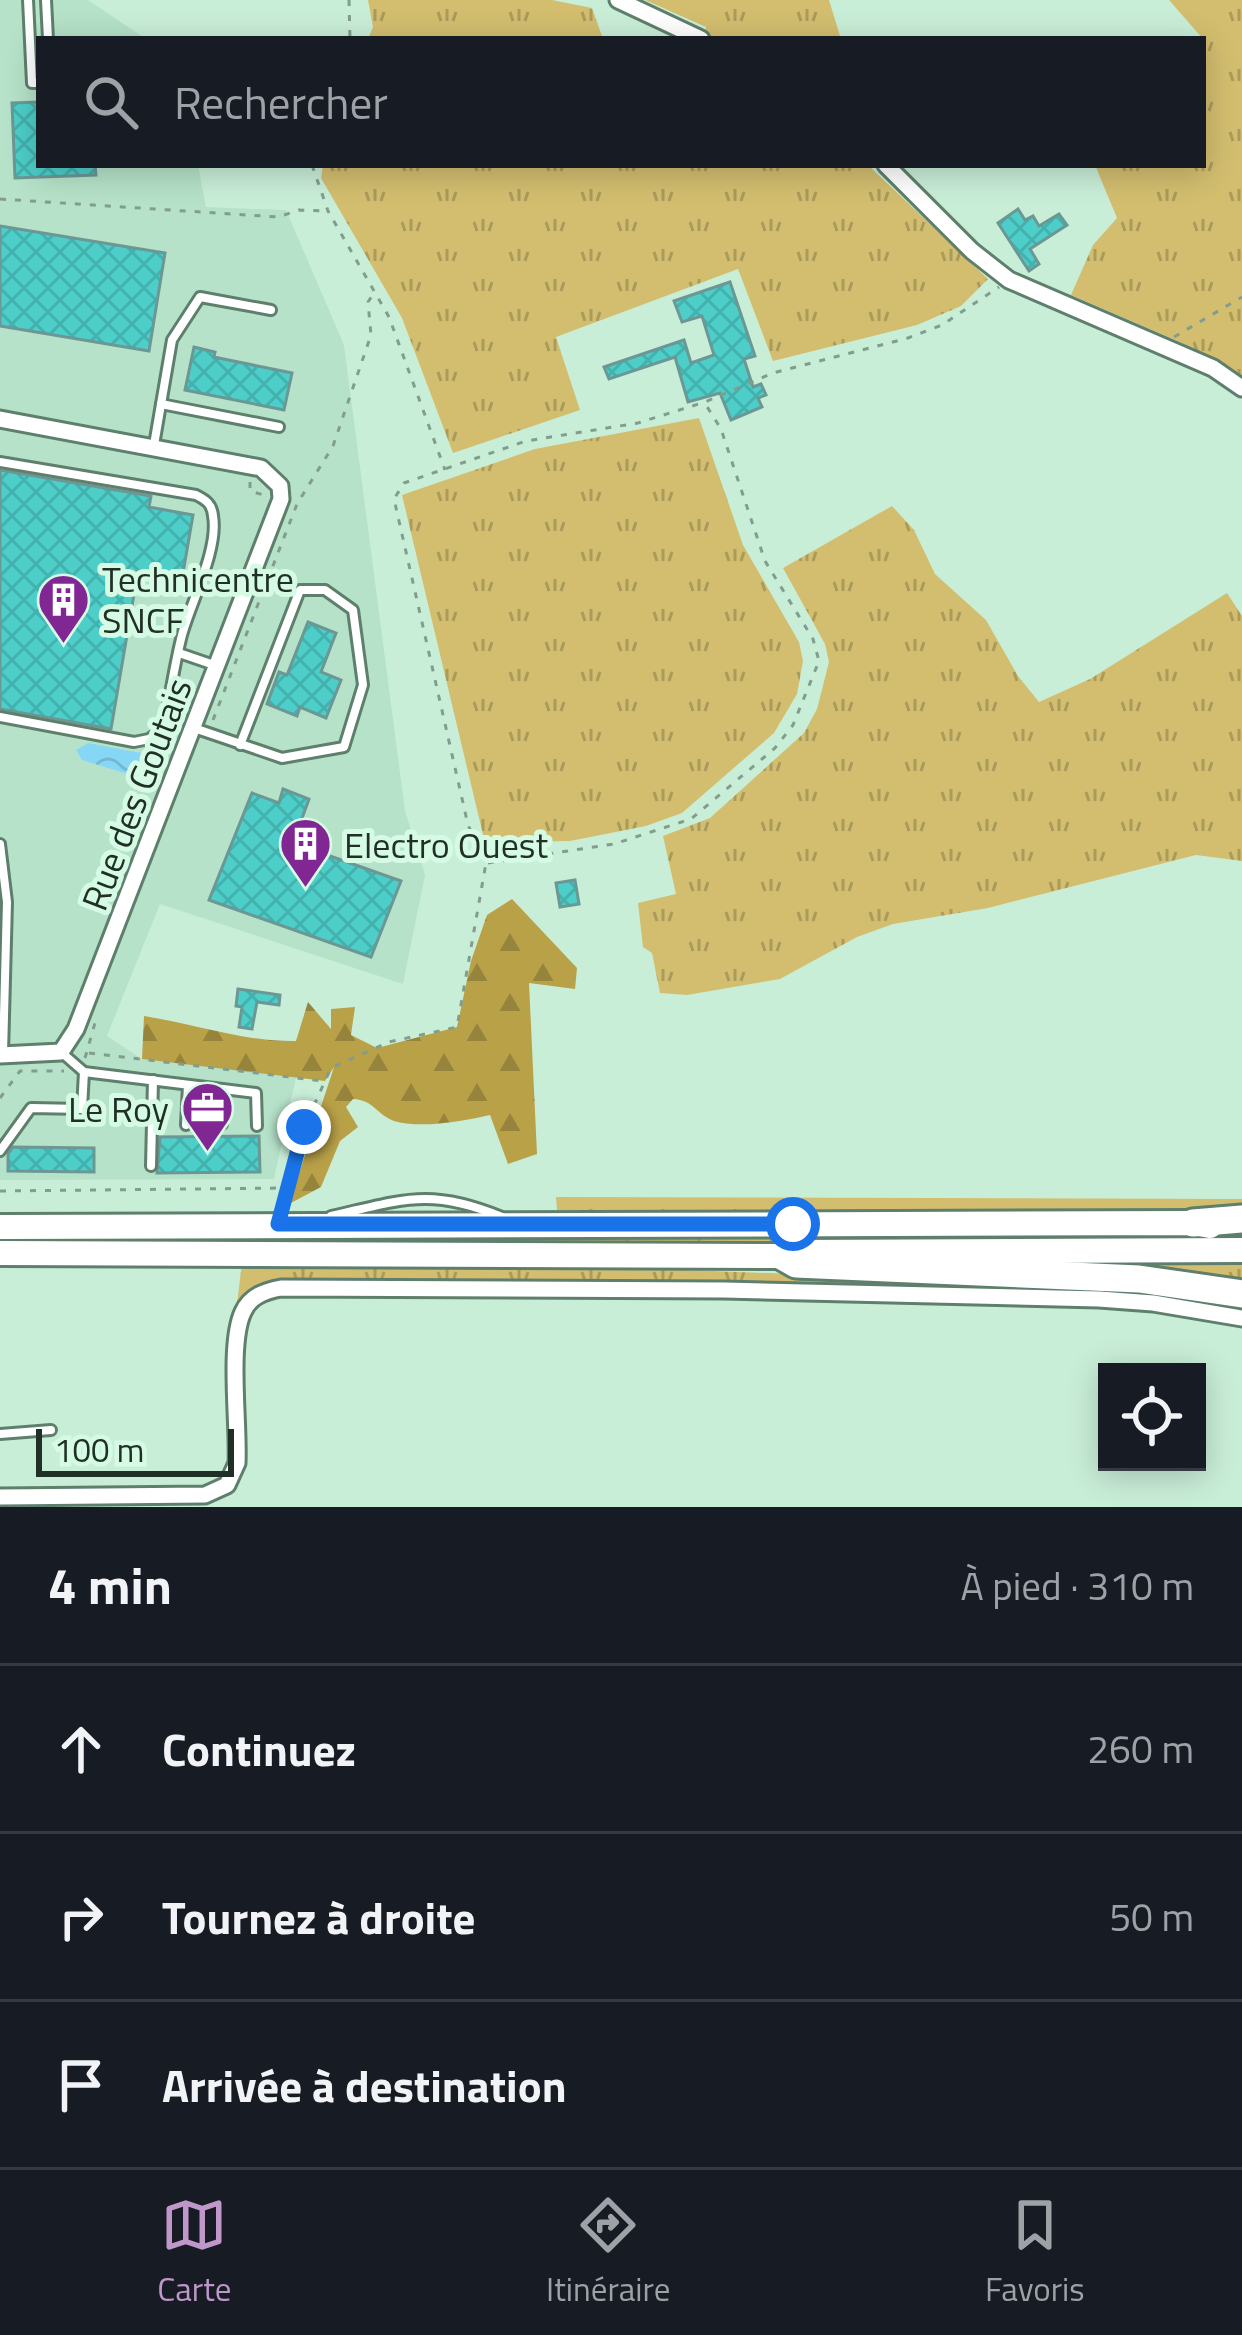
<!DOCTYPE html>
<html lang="fr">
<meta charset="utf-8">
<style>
body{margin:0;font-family:"Titillium Web",sans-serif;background:#20242c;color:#f1f3f6}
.controls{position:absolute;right:36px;bottom:36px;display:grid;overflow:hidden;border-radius:0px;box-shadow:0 6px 30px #0003}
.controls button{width:108px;height:108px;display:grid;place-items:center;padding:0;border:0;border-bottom:3px solid #363941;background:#171b24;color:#f1f3f6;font:60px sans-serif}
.scale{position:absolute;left:36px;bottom:30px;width:198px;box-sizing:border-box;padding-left:12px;border:6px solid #213027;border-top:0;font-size:33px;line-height:42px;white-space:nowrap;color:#213027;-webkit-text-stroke:9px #d6fbe5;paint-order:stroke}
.stop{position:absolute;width:36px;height:36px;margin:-27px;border:9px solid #1a73e8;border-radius:50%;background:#fff}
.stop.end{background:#1a73e8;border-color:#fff;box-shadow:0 3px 12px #0008}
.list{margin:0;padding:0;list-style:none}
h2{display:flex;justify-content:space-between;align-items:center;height:156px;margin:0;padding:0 48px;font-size:51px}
h2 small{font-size:39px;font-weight:400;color:#9ea1a6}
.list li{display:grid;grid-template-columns:78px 1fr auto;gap:36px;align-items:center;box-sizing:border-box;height:168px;padding:0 48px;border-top:3px solid #363941}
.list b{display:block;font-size:45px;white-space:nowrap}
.list em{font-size:39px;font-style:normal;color:#9ea1a6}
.icon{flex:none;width:66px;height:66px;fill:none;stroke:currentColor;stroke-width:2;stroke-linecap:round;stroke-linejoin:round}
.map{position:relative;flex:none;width:1242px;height:1507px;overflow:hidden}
.search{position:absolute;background:#171b24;box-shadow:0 6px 30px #0003;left:36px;right:36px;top:36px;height:132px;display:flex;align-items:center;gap:30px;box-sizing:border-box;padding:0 42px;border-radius:0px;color:#9ea1a6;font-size:45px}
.sheet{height:660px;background:#171b24}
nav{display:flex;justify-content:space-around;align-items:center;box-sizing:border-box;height:168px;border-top:3px solid #363941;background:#171b24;font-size:33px;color:#9ea1a6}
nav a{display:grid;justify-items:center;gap:6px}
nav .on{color:#bf97ca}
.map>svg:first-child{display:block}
.built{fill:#b6e2c9}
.grass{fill:url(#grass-tufts)}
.forest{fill:url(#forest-firs)}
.water{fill:url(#water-waves)}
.building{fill:url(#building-cross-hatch);stroke:#6b9895;stroke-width:3}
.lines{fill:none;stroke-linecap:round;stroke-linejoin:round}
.service-casing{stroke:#5e7f6c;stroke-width:14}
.minor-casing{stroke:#5e7f6c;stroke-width:21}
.primary-casing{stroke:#5e7f6c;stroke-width:30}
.trunk-casing{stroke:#5e7f6c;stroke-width:33}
.path{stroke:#829d8d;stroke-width:3;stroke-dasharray:6 9;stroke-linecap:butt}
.service{stroke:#fff;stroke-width:8}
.minor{stroke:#fff;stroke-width:15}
.primary{stroke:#fff;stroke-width:24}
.trunk{stroke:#fff;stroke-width:27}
.route{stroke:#1a73e8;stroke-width:15}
.labels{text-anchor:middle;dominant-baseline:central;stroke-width:10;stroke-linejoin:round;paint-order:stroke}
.poi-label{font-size:36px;fill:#213027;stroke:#d6fbe5;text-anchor:start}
.street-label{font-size:36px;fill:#213027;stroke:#d6fbe5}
</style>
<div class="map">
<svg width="1242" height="1507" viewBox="0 0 1242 1507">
<defs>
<pattern id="grass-tufts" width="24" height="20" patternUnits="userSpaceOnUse" patternTransform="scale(3)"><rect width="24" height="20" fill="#d3be6f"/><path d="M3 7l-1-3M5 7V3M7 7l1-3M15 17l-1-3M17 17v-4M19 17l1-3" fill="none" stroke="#ab9b5b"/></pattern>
<pattern id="forest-firs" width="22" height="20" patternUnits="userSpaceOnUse" patternTransform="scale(3)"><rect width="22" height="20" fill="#b9a148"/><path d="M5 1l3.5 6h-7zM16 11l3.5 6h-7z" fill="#96843c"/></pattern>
<pattern id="water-waves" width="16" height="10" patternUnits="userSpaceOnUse" patternTransform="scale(3)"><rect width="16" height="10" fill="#86d7f5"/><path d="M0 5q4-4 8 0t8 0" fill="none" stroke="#73b9d2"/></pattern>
<pattern id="building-cross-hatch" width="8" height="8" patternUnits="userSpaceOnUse" patternTransform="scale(3)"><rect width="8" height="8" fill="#4dcec9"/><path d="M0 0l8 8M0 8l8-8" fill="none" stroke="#43b1ad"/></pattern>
</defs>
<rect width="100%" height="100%" fill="#c9eed8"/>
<path class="built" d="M0 0H88L146 39H39V165H198L206 207 286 210 344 345 405 811 425 875 403 984 160 904 107 1036 142 1059 296 1077 274 1179 0 1180Z"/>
<g class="grass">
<path d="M368 0H552L592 8 603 39H368L373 27Z"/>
<path d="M645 0H829L841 39H706V27Z"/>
<path d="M1169 0H1242V380L1182 343 1071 295 1093 245 1117 218 1095 165H1203V39Z"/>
<path d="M323 165H868L988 279 961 306 917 325 773 361 738 269 556 337 580 410 453 453 402 318 321 178Z"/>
<path d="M699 418 743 545 799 642 803 661 797 694 774 733 682 813 646 826 570 841 485 843 402 495 535 449Z"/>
<path d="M892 506 914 530 935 574 986 620 1018 676 1039 702 1090 679 1227 593 1242 616V861L1196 855 988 908 893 924 857 937 780 979 687 995 660 993 652 953 643 947 638 903 676 894 663 836 710 818 804 733 817 709 829 662 825 644 783 568Z"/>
<path d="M556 1197 1242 1199V1210L609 1211 557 1210Z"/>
<path d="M128 1235H1189L1192 1238 1074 1244 7 1245Z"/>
<path d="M1242 1261V1287L989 1263Z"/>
<path d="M242 1263 529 1264 872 1277 1126 1288 1242 1306V1313L1179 1302 275 1282 250 1291 237 1304Z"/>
</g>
<path class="forest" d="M512 899 577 968 575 989 529 983 537 1154 508 1164 490 1115C465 1121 419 1129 394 1121 377 1115 374 1100 353 1099L346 1107 358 1127 340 1141 321 1187 289 1204 334 1067 325 1081 142 1059 144 1016C195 1024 245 1042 296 1041L308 1002 331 1029V1009L355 1007 351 1035 377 1048 457 1027 471 961 487 915Z"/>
<path class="water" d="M88 743 152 755 154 773 144 779 82 760 76 750Z"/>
<g class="building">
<path d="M39 102V165H95L96 175 15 178 12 103Z"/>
<path d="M1018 209 1025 220 1033 216 1039 226 1059 214 1067 225 1030 249 1039 264 1029 271 998 223Z"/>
<path d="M0 226 165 253 149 351 0 326Z"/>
<path d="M730 282 755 356 744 359 753 387 761 384 766 395 758 398 762 407 731 420 720 393 688 402 675 357 609 379 604 367 684 340 691 363 714 355 702 316 682 322 674 301Z"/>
<path d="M194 347 215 352 214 357 292 373 284 410 185 390Z"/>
<path d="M0 470 151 496 149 507 193 515 182 579 138 571 111 729 0 709Z"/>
<path d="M308 622 336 633 321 672 341 680 326 718 300 707 297 716 267 704 279 672 287 675Z"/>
<path d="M283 789 309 799 293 843 401 881 371 957 209 900 252 793 279 803Z"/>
<path d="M575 880 579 904 560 907 556 883Z"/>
<path d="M238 989 280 995 279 1005 257 1002 252 1029 239 1027 242 1007 236 1006Z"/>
<path d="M259 1136 260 1172 157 1173 160 1137Z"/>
<path d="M13 1147 94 1148V1172L8 1171V1154Z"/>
</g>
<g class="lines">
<defs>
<g id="service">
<path d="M28 0 32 83H39"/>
<path d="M46 0 48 39"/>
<path d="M161 404 279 427"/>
<path d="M154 445 172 340 200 297 271 310"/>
<path d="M0 462 196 495C206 500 212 504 213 516 219 549 191 602 182 635 174 666 170 698 163 729L149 739 134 742 0 717"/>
<path d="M179 653 217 666"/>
<path d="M194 728 282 758 344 747 363 685 353 610 325 590H300L240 745"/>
<path d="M0 844 7 902 3 1054"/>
<path d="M84 1072 256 1093 257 1126"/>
<path d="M222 1090V1124"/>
<path d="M186 1125 188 1085"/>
<path d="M0 1151 31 1108 82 1109 84 1072 61 1052"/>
<path d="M151 1166 153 1080"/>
<path d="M331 1216C402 1200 430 1187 502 1217"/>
<path d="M0 1434 51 1430"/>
</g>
<g id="minor">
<path d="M618 0 701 39"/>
<path d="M886 165 972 251 1009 280 1213 368 1242 388"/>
<path d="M0 419 261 468 280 486 281 499 76 1029 61 1052 0 1055"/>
<path d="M1 1497 205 1495 227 1485 237 1463C239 1424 228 1344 243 1312 250 1296 265 1291 281 1288L724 1290 1099 1299 1153 1303 1242 1318"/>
</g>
<g id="primary">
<path d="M0 1227 1193 1223 1210 1226"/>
<path d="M0 1253 782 1256 796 1252 1242 1250"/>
</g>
<g id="trunk">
<path d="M1193 1223 1242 1219"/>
<path d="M782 1256 796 1264 1139 1279 1242 1294"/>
</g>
</defs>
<use href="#service" class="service-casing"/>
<use href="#minor" class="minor-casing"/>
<use href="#primary" class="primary-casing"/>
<use href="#trunk" class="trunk-casing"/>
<g class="path">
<path d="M349 0 350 39"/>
<path d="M312 165 328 211 389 317 445 470"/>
<path d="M0 199 278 217 299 210 326 211"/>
<path d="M1174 337 1242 297"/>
<path d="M250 482V491L267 496"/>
<path d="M213 720 297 504 333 446 371 335 368 302 376 290"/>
<path d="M488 863 614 844 691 819 775 748 793 725 819 661 813 639 765 561 721 429 706 405"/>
<path d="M89 1053 323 1081"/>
<path d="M85 1058 97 1016"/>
<path d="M0 1098 20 1071H64"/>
<path d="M0 1191 286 1188"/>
<path d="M283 1205 304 1127 331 1068 389 1042 457 1027 486 863 468 825 394 499 404 483 526 441 638 423 705 402 773 373 908 338 942 325 999 287"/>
</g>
<use href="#service" class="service"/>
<use href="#minor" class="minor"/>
<use href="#primary" class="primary"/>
<use href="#trunk" class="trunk"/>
</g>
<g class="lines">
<path class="route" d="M304 1127 278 1224H793"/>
</g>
<defs>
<symbol id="building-pin" viewBox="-11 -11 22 30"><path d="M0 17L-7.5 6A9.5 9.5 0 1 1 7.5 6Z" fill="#812794" stroke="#d6fbe5"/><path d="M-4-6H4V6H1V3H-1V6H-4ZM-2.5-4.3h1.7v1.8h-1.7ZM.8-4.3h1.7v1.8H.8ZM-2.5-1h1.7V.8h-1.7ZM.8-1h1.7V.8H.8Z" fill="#fff"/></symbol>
<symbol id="office-pin" viewBox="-11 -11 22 30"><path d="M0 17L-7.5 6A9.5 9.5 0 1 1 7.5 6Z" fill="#812794" stroke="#d6fbe5"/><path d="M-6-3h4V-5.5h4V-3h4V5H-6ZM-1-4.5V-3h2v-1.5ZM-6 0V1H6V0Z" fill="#fff"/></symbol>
</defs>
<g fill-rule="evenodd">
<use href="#building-pin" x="34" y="570" width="59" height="81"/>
<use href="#building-pin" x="276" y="814" width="59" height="81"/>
<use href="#office-pin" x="178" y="1078" width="59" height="81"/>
</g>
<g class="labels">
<g class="poi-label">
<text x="102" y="578">Technicentre<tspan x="102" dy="41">SNCF</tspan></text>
<text x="344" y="844">Electro Ouest</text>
<text x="169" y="1108" text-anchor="end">Le Roy</text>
</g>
<g class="street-label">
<text transform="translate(136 794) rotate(-69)">Rue des Goutais</text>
</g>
</g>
</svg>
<div class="controls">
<button><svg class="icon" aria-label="locate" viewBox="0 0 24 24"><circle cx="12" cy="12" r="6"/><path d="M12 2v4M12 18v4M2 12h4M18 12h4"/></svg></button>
</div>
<div class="scale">100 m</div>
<div class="stop" style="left:793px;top:1224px"></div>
<div class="stop end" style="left:304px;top:1127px"></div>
<div class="search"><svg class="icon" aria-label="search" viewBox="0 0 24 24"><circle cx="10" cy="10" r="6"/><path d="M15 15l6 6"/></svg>Rechercher</div>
</div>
<section class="sheet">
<h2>4 min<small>À pied · 310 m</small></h2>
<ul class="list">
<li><svg class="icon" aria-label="ahead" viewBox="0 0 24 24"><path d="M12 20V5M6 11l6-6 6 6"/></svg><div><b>Continuez</b></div><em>260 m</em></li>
<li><svg class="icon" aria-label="right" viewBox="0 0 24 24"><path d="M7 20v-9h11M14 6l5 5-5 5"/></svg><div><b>Tournez à droite</b></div><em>50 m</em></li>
<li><svg class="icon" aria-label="arrive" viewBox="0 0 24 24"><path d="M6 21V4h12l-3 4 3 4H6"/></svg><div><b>Arrivée à destination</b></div></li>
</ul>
</section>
<nav>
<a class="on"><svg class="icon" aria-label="map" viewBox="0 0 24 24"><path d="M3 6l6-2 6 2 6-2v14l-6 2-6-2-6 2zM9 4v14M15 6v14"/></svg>Carte</a>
<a><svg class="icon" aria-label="directions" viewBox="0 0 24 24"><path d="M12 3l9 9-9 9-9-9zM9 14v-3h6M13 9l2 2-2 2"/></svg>Itinéraire</a>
<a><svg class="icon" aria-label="saved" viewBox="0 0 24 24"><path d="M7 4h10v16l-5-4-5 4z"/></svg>Favoris</a>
</nav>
